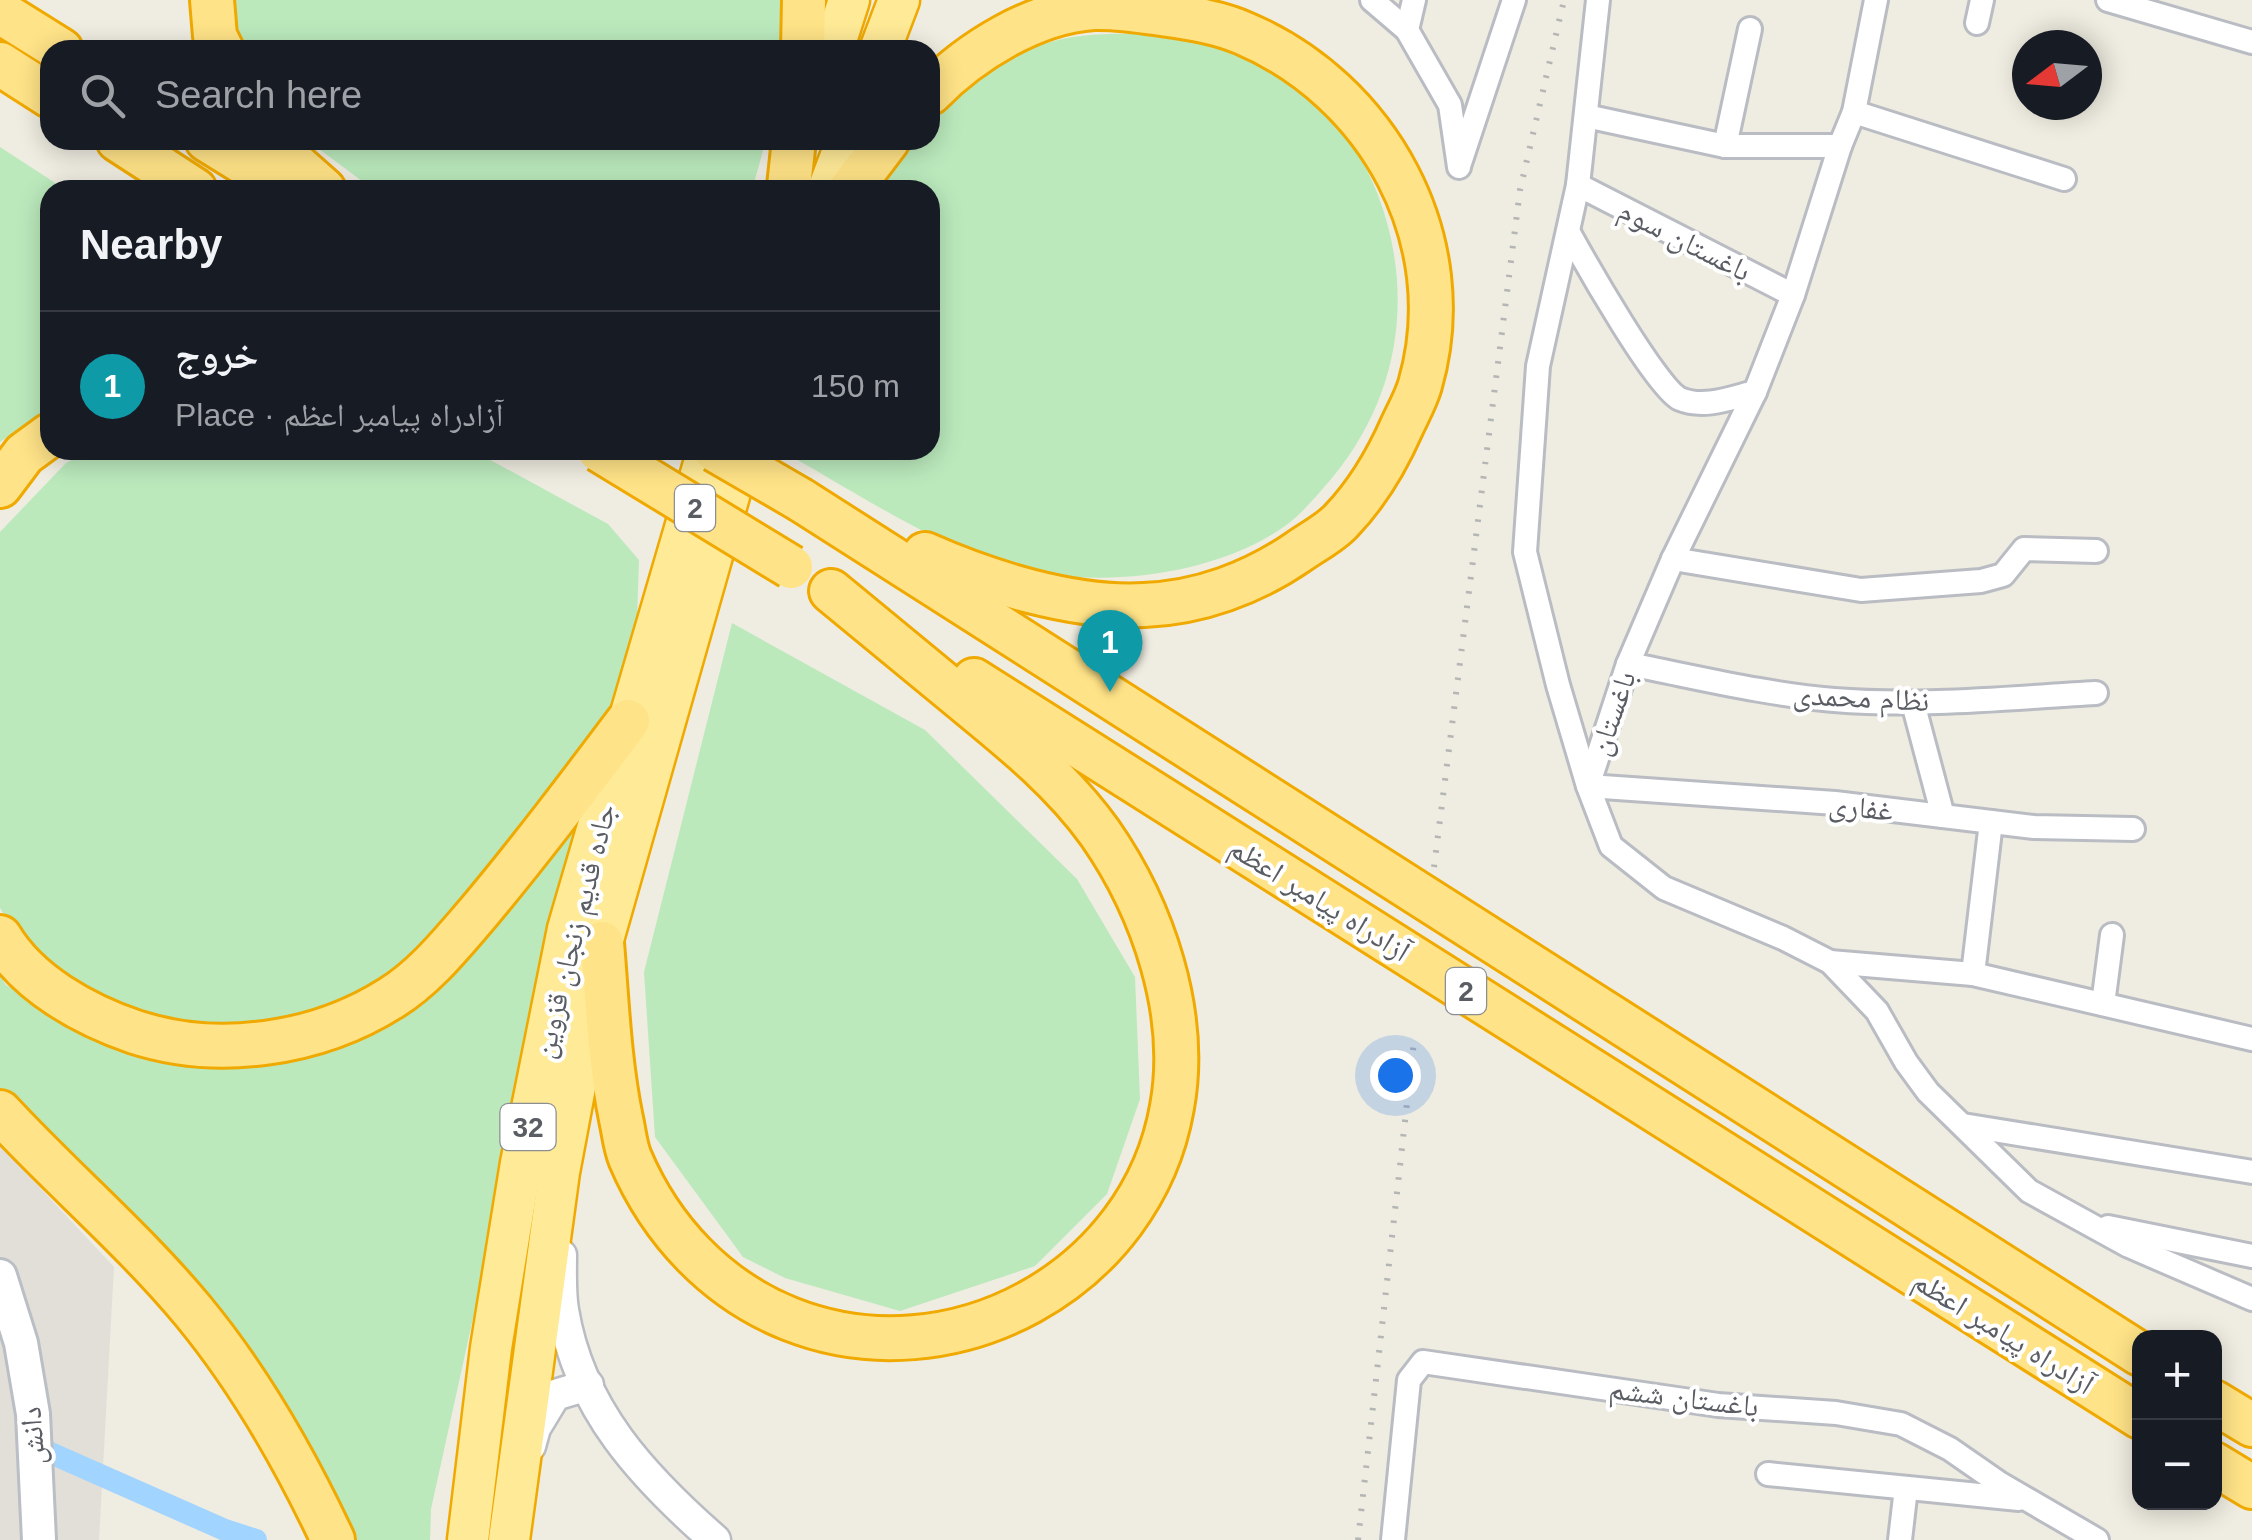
<!DOCTYPE html>
<meta charset="utf-8">
<style>
body{margin:0;font-family:Helvetica,"Noto Naskh Arabic",sans-serif;background:#20242c;color:#f1f3f6}
.controls{position:absolute;right:30px;bottom:30px;display:grid;overflow:hidden;border-radius:20px;box-shadow:0 5px 25px #0003}
.controls button{width:90px;height:90px;display:grid;place-items:center;padding:0;border:0;border-bottom:2px solid #363941;background:#171b24;color:#f1f3f6;font:50px sans-serif}
.compass{position:absolute;left:2012px;top:30px;width:90px;height:90px;border-radius:50%;background:#171b24;box-shadow:0 5px 25px #0003;rotate:254deg}
.you{position:absolute;left:1395px;top:1075px;width:35px;height:35px;margin:-25px;border:8px solid #fff;border-radius:50%;background:#1a73e8;box-shadow:0 0 0 15px #1a73e833}
.badge{display:grid;place-items:center;width:65px;height:65px;border-radius:50%;background:#fb301b;color:#fff;font-size:32px;font-weight:700}
.pin{position:absolute;translate:-50% -82px;filter:drop-shadow(0 2px 5px #0008)}
.pin::after{content:'';position:absolute;top:52px;width:35px;height:30px;background:inherit;clip-path:polygon(0 0,100% 0,50% 100%)}
.list{margin:0;padding:0;list-style:none}
h2{display:flex;justify-content:space-between;align-items:center;height:130px;margin:0;padding:0 40px;font-size:42px}
h2 small{font-size:32px;font-weight:400;color:#9ea1a6}
.list li{display:grid;grid-template-columns:65px 1fr auto;gap:30px;align-items:center;box-sizing:border-box;height:150px;padding:0 40px;border-top:2px solid #363941}
.list b{display:block;font-size:38px;white-space:nowrap}
.list p{margin:0;font-size:32px;white-space:nowrap;color:#9ea1a6}
.list em{font-size:32px;font-style:normal;color:#9ea1a6}
.icon{flex:none;width:55px;height:55px;fill:none;stroke:currentColor;stroke-width:2;stroke-linecap:round;stroke-linejoin:round}
.map{position:relative;flex:none;width:2252px;height:1540px;overflow:hidden}
.search{position:absolute;background:#171b24;box-shadow:0 5px 25px #0003;left:40px;top:40px;width:900px;height:110px;display:flex;align-items:center;gap:25px;box-sizing:border-box;padding:0 35px;border-radius:30px;color:#9ea1a6;font-size:38px}
.panel{position:absolute;background:#171b24;box-shadow:0 5px 25px #0003;left:40px;top:180px;width:900px;height:280px;border-radius:30px}
.map>svg:first-child{display:block}
.industrial{fill:#e2dfd9}
.green{fill:#bbe9bc}
.lines{fill:none;stroke-linecap:round;stroke-linejoin:round}
.canal{stroke:#a1d4ff;stroke-width:22}
.minor-casing{stroke:#b9bcc2;stroke-width:28}
.tertiary-casing{stroke:#b9bcc2;stroke-width:35}
.secondary-casing{stroke:#babec5;stroke-width:38}
.trunk-casing{stroke:#f0a900;stroke-width:45}
.motorway-casing{stroke:#f0a900;stroke-width:48}
.minor{stroke:#fff;stroke-width:22}
.tertiary{stroke:#fff;stroke-width:30}
.secondary{stroke:#fff;stroke-width:32}
.trunk{stroke:#ffea97;stroke-width:40}
.motorway{stroke:#ffe388;stroke-width:42}
.rail{stroke:#b4b5b5;stroke-width:6;stroke-dasharray:2.5 12;stroke-linecap:butt}
.motorway-bridge-casing{stroke:#f0a900;stroke-width:48;stroke-linecap:butt}
.motorway-bridge{stroke:#ffe388;stroke-width:42}
.labels{text-anchor:middle;dominant-baseline:central;stroke-width:8;stroke-linejoin:round;paint-order:stroke}
.shield{fill:#fff;stroke:#8c8e92;stroke-width:2.5}
.shield-label{font-size:28px;font-weight:bold;fill:#5a5e64}
.street-label{font-size:30px;fill:#5a5e64;stroke:#fff}
</style>
<div class="map">
<svg width="2252" height="1540" viewBox="0 0 2252 1540">
<rect width="100%" height="100%" fill="#efece1"/>
<path class="industrial" d="M0 1145 114 1267 99 1540H0Z"/>
<g class="green">
<path d="M221 0H789L783 50H236Z"/>
<path d="M1158 34C1180 38 1204 41 1225 48 1236 52 1247 60 1258 66 1315 96 1354 134 1378 195 1415 293 1400 396 1332 478 1318 494 1302 514 1285 526 1213 577 1093 590 1009 566 937 547 847 487 780 450H930V190H880L914 140H930V122C967 80 1024 42 1081 36 1106 33 1133 34 1158 34Z"/>
<path d="M307 140H766L752 190H374Z"/>
<path d="M0 147 66 190H50V408L0 442Z"/>
<path d="M89 450H472L608 524 639 560 636 650 614 715 435 944 335 1012 247 1034 153 1028 94 1000 27 951 0 908V532L66 463Z"/>
<path d="M732 623 925 730 1077 879 1135 977 1140 1099 1107 1194 1035 1266 900 1311 785 1278 743 1257 655 1137 644 972Z"/>
<path d="M585 809 431 1509 430 1540H351L0 1093V976L6 985 92 1038 173 1060 266 1067 347 1038Z"/>
</g>
<g class="lines">
<path class="canal" d="M46 1451 225 1530 256 1540"/>
<defs>
<g id="minor">
<path d="M1372 0 1407 30 1450 105 1459 167"/>
<path d="M1598 0 1578 185 1538 366 1525 552 1558 685 1588 786 1835 803 2034 827 2133 829"/>
<path d="M1876 0 1854 112 1840 146 1793 295 1755 392 1673 559 1628 664 1588 786 1611 846 1664 888 1783 938 1830 962 1877 1011 1906 1062 1928 1092 2029 1191 2129 1246 2252 1299"/>
<path d="M2108 0 2252 42"/>
<path d="M1977 23 1982 0"/>
<path d="M1407 30 1414 0"/>
<path d="M1854 112 2064 179"/>
<path d="M1586 116 1725 146H1840"/>
<path d="M1725 146 1750 29"/>
<path d="M1460 163 1514 0"/>
<path d="M1578 185 1793 295"/>
<path d="M1569 233C1585 262 1657 389 1680 399 1704 409 1731 398 1755 392"/>
<path d="M1673 559 1861 590 1981 581 2003 575 2024 549 2096 551"/>
<path d="M1628 664C1696 677 1764 694 1834 700 1921 707 2008 698 2096 693"/>
<path d="M1913 703 1943 816"/>
<path d="M1830 962 1973 974 2252 1039"/>
<path d="M1973 974 1991 822"/>
<path d="M2103 1004 2112 935"/>
<path d="M1963 1125 2252 1172"/>
<path d="M2108 1227 2252 1256"/>
<path d="M1768 1474 2019 1499"/>
<path d="M1393 1540 1409 1380 1423 1362 1718 1405 1836 1413 1901 1424 1950 1449 1999 1483 2097 1540"/>
<path d="M1900 1540 1906 1488"/>
</g>
<g id="tertiary">
<path d="M561 1255C561 1273 560 1292 563 1310 579 1409 643 1477 715 1540"/>
<path d="M530 1446 535 1428 555 1395 588 1385"/>
</g>
<path id="secondary" d="M0 1276 21 1343 33 1414 39 1540"/>
<g id="trunk">
<path d="M833 50 849 0"/>
<path d="M880 50 899 0"/>
<path d="M828 190 847 140"/>
<path d="M468 1540 491 1348 521 1163 568 929 708 450"/>
<path d="M509 1540 559 1172 602 943 742 450"/>
</g>
<g id="motorway">
<path d="M212 0 215 36 222 50"/>
<path d="M0 12 61 50"/>
<path d="M803 50 804 0"/>
<path d="M0 64 50 96"/>
<path d="M118 140 195 190"/>
<path d="M207 140 288 190"/>
<path d="M275 140 289 159 324 190"/>
<path d="M789 186 794 140"/>
<path d="M850 190 888 140"/>
<path d="M0 486 24 454 50 435"/>
<path d="M801 500 2140 1354"/>
<path d="M925 554C988 582 1073 609 1144 605 1199 603 1253 583 1298 552 1312 542 1330 533 1341 521 1367 494 1387 460 1402 426 1408 413 1416 399 1420 385 1462 240 1378 90 1243 33 1218 22 1189 18 1162 14 1141 11 1116 7 1094 8 1034 12 971 51 930 93"/>
<path d="M974 680 2140 1417"/>
<path d="M0 937C28 984 85 1015 135 1032 218 1059 317 1045 391 998 425 977 452 943 478 913 530 851 579 786 628 721"/>
<path d="M602 943C607 1002 609 1061 621 1119 624 1132 625 1146 630 1158 661 1231 717 1290 790 1319 951 1383 1142 1280 1172 1107 1189 1014 1153 909 1100 833 1062 780 1012 740 962 699 918 663 875 627 831 591"/>
<path d="M0 1112C63 1180 134 1240 193 1311 250 1380 295 1459 333 1540"/>
<path d="M2214 1402 2252 1425"/>
<path d="M2214 1464 2252 1487"/>
</g>
</defs>
<use href="#minor" class="minor-casing"/>
<use href="#tertiary" class="tertiary-casing"/>
<use href="#secondary" class="secondary-casing"/>
<use href="#trunk" class="trunk-casing"/>
<use href="#motorway" class="motorway-casing"/>
<use href="#minor" class="minor"/>
<use href="#tertiary" class="tertiary"/>
<use href="#secondary" class="secondary"/>
<use href="#trunk" class="trunk"/>
<use href="#motorway" class="motorway"/>
<g class="rail">
<path d="M1434 867 1520 190 1564 0"/>
<path d="M1358 1540 1414 1041"/>
</g>
<defs>
<g id="motorway-bridge">
<path d="M599 450 791 567"/>
<path d="M715 450 801 500"/>
</g>
</defs>
<use href="#motorway-bridge" class="motorway-bridge-casing"/>
<use href="#motorway-bridge" class="motorway-bridge"/>
</g>
<g class="labels">
<g class="shield">
<rect x="675" y="485" width="40" height="46" rx="8"/>
<rect x="1446" y="968" width="40" height="46" rx="8"/>
<rect x="500.5" y="1104" width="55" height="46" rx="8"/>
</g>
<g class="shield-label">
<text x="695" y="508">2</text>
<text x="1466" y="991">2</text>
<text x="528" y="1127">32</text>
</g>
<g class="street-label">
<text transform="translate(1685 240) rotate(27)">باغستان سوم</text>
<text transform="translate(1861 697) rotate(3)">نظام محمدی</text>
<text transform="translate(1612 713) rotate(-71)">باغستان</text>
<text transform="translate(1861 807) rotate(6)">غفاری</text>
<text transform="translate(1320 899) rotate(32)">آزادراه پیامبر اعظم</text>
<text transform="translate(574 931) rotate(-76)">جاده قدیم زنجان قزوین</text>
<text transform="translate(2004 1332) rotate(32)">آزادراه پیامبر اعظم</text>
<text transform="translate(1684 1397) rotate(7)">باغستان ششم</text>
<text transform="translate(32 1436) rotate(-94)">دانش</text>
</g>
</g>
</svg>
<div class="controls">
<button>+</button>
<button>−</button>
</div>
<svg class="compass" viewBox="-18 -18 36 36"><path d="M0-13l5 13h-10z" fill="#e53935"/><path d="M0 13l5-13h-10z" fill="#9ea1a6"/></svg>
<div class="you"></div>
<div class="pin badge" style="left:1110px;top:692px;background:#0f9aa8">1</div>
<div class="search"><svg class="icon" aria-label="search" viewBox="0 0 24 24"><circle cx="10" cy="10" r="6"/><path d="M15 15l6 6"/></svg>Search here</div>
<section class="panel">
<h2>Nearby<small></small></h2>
<ul class="list">
<li><span class="badge" style="background:#0f9aa8">1</span><div><b>خروج</b><p>Place · آزادراه پیامبر اعظم</p></div><em>150 m</em></li>
</ul>
</section>
</div>
